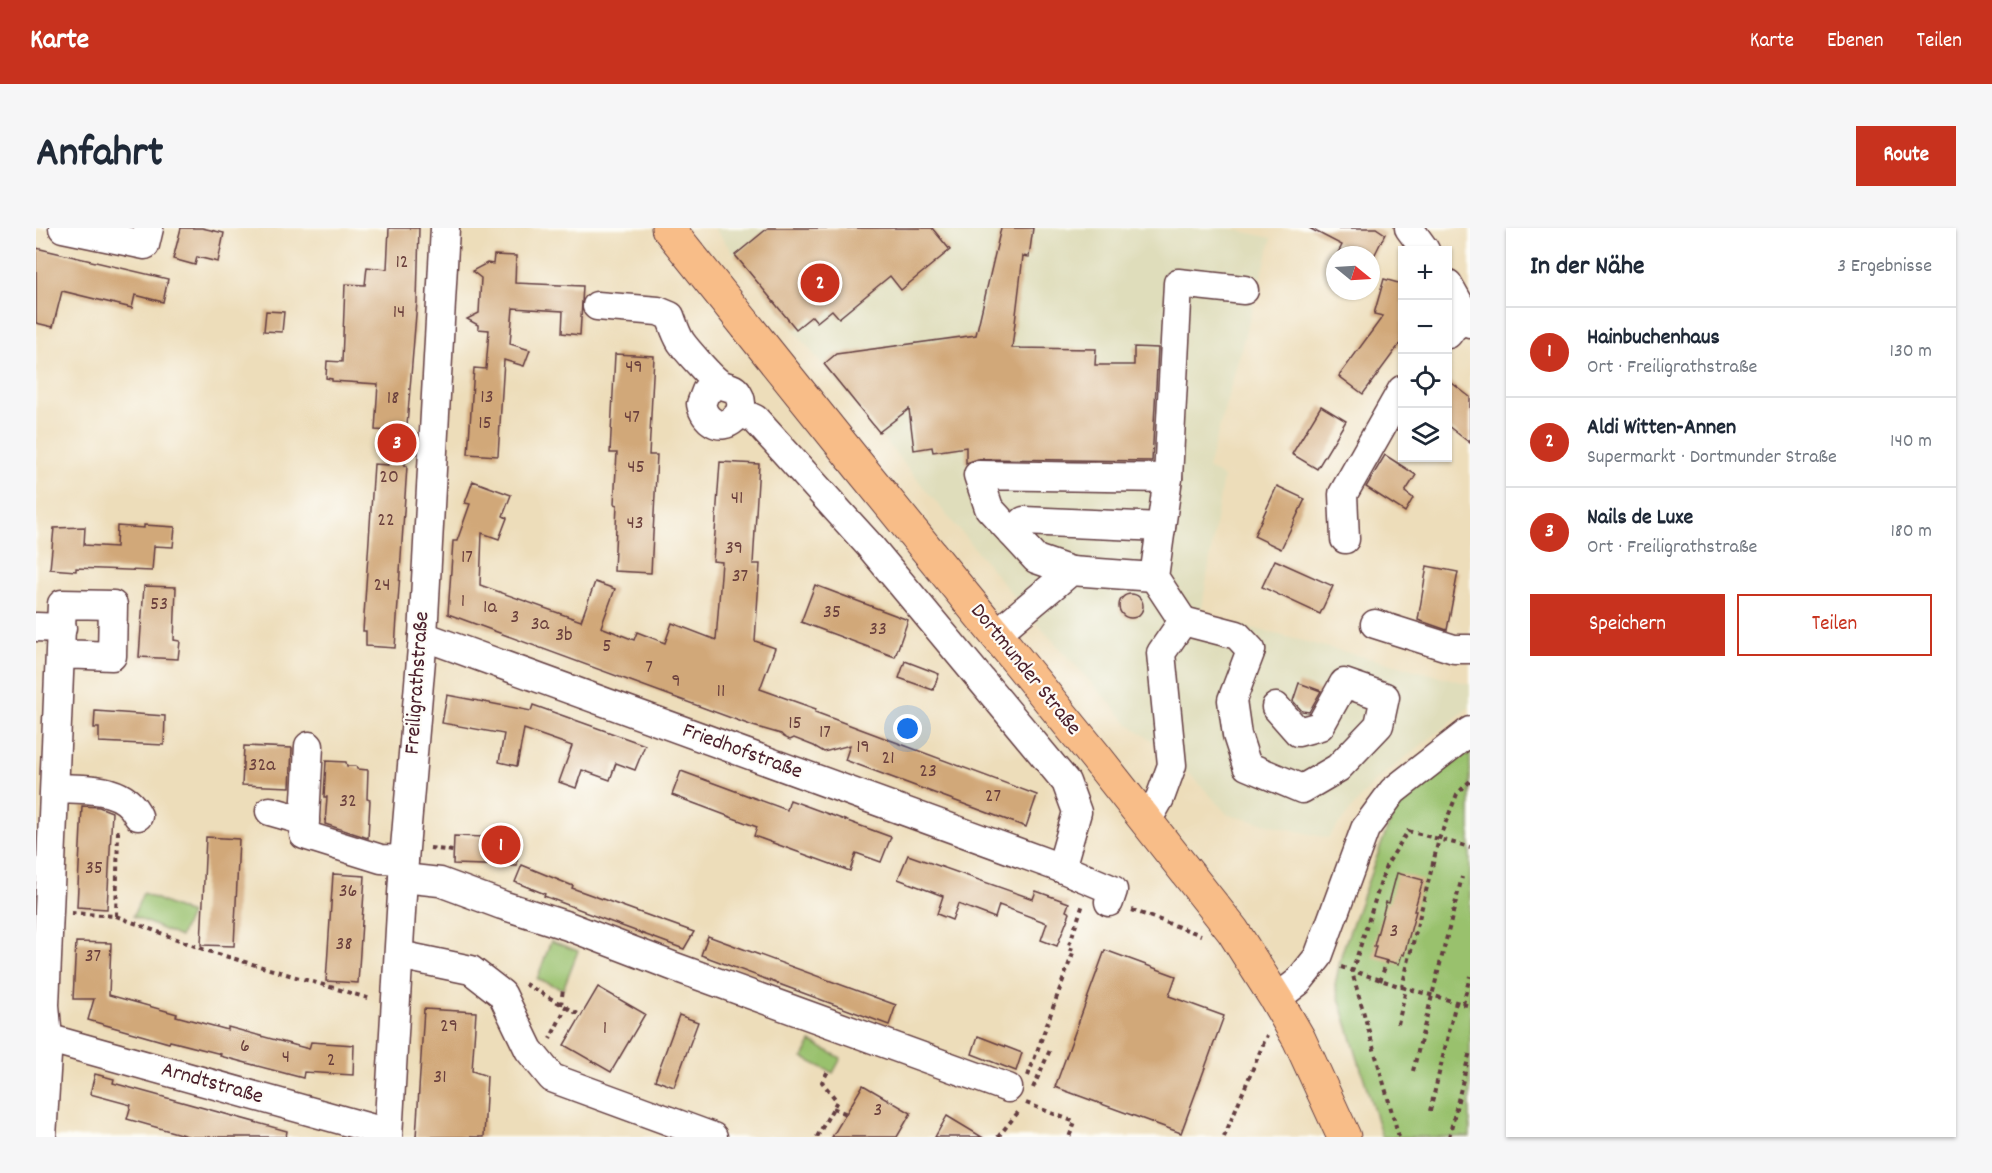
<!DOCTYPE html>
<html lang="de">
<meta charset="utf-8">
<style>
body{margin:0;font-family:Dekko,sans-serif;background:#f6f6f7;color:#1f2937}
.controls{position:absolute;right:18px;top:18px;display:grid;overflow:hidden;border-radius:0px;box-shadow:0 2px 4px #0004}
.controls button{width:54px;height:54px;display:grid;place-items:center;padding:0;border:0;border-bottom:2px solid #e0e1e3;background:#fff;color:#1f2937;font:30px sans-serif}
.compass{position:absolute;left:1290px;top:18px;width:54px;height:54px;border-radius:50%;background:#fff;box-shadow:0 2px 4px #0004;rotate:108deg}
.you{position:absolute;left:872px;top:501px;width:21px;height:21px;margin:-15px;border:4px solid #fff;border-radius:50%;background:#1a73e8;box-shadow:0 0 0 9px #1a73e833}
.badge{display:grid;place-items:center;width:39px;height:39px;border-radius:50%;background:#c8321e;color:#fff;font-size:20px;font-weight:700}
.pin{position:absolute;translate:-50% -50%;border:3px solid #fff;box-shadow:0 2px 6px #0006}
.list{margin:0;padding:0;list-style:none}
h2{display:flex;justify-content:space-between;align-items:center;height:78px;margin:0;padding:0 24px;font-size:26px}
h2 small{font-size:20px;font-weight:400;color:#747a83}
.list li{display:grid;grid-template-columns:39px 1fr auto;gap:18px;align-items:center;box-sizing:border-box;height:90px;padding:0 24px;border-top:2px solid #e0e1e3}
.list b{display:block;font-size:22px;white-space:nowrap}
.list p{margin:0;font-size:20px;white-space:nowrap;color:#747a83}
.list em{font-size:20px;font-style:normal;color:#747a83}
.actions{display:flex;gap:12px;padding:18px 24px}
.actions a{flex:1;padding:14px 0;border:2px solid #c8321e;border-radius:0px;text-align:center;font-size:21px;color:#c8321e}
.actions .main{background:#c8321e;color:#fff}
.icon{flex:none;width:33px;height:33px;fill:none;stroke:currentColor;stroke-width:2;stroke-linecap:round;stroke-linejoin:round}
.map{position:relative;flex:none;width:1434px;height:909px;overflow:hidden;border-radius:0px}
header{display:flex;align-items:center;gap:36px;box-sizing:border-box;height:84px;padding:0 30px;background:#c8321e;color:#fff}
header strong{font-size:28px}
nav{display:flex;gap:33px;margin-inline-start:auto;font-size:21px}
.intro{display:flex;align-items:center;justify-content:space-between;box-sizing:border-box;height:144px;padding:0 36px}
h1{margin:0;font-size:42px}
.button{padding:15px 27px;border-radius:0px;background:#c8321e;color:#fff;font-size:21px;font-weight:700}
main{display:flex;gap:36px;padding:0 36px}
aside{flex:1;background:#fff;border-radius:0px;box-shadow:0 2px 4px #0004}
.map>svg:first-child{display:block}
.built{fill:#dfddbb}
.green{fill:#99c16d;stroke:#72704c;stroke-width:1.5}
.building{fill:#d1a879}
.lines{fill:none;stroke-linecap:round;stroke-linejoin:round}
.minor-casing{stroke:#623c40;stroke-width:31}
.major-casing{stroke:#623c40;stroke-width:35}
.path{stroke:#623c40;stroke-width:4;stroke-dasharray:4.5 4.5;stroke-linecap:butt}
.minor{stroke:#fff;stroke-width:28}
.major{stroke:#f8bd88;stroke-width:33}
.labels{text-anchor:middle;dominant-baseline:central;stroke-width:4.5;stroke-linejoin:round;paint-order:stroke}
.number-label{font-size:20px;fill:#6c413e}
.street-label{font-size:22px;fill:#4a1f2b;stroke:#fdfcf7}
</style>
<header>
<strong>Karte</strong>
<nav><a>Karte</a><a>Ebenen</a><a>Teilen</a></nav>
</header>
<div class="intro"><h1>Anfahrt</h1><a class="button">Route</a></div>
<main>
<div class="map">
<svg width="1434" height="909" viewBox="0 0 1434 909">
<rect width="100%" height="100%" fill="#fdfcf7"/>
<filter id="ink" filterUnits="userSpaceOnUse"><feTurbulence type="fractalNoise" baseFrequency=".0167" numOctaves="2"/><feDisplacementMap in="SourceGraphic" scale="12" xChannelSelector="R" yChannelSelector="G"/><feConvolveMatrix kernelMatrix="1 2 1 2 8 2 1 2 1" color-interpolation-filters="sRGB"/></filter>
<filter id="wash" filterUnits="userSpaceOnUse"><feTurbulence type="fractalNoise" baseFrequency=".008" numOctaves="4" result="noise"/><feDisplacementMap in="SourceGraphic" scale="24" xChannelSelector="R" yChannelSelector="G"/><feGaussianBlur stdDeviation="1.35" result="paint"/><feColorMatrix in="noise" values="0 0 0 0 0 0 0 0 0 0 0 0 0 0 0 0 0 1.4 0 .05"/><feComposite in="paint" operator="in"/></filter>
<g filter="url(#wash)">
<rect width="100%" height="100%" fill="#edddba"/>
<path class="built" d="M678 0H1192L1236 10 1172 240 1187 249 1165 387 1434 456V479L1337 555 1292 610 1192 587 1160 552 1125 519 1094 497 996 390 761 106Z"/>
<g class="green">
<path d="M1434 516V909H1346L1299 757 1306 724 1351 601 1363 575Z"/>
<path d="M107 665 154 686 144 709 97 688Z"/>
<path d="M515 713 542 723 527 761 501 751Z"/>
<path d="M775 814 805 830 797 845 767 830Z"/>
</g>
<g id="blocks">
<g class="building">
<path d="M145 0H166L188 5 182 34 161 29 159 37 137 31Z"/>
<path d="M353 0H383L381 74 369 222 353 221 354 203 339 202 342 156 296 153V151L290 150 291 133 306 134 309 56 329 57 331 39 351 41Z"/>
<path d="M732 0H896L914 22 865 62 854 48 803 90 796 82 781 94 776 88 760 101 699 27Z"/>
<path d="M965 0H997L993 29 987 28 976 120 1060 121 1059 137H1098V119L1122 120 1116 233 942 231 930 235V219L897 224 896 219 878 222 873 181 843 204 788 136 800 126 940 107Z"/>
<path d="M1273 0H1340L1349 6 1336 32 1335 27H1301L1306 17Z"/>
<path d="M0 20 132 51 127 74 99 67 96 80 26 63 17 99 0 95Z"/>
<path d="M458 27 480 28 479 55 547 58 544 107 526 105 527 83 477 80 474 116 494 122 488 138 468 132 462 228 432 226 438 140 450 141 453 102 442 101V97L431 91 443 85 445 50 436 43 451 35 457 36Z"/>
<path d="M1348 51 1366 56V113L1327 166 1303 148 1347 88 1338 86Z"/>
<path d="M230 83 248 84 246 104 228 103Z"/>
<path d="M579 126 618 128 613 227H621L615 345 578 343 581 277 578 276 581 225H574Z"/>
<path d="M1412 152 1434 169V215L1412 198Z"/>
<path d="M1285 178 1310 193 1281 241 1256 226Z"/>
<path d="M353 222 369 228V238H371L359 420 330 418V403H327L338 236 352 237Z"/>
<path d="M1349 227 1380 247 1369 264 1377 270 1369 284 1330 259Z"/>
<path d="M684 234 723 236 717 336H724L719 413 739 420 724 461 780 481 779 484 1001 567 990 599 809 532 814 517 788 524 778 518 758 510 754 512 748 509 745 506 717 498 412 386 417 313H421L434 276 429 275 437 253 475 267 467 288 471 290 463 311 446 305 444 357 545 393 559 354 579 361 565 399 598 412 601 404 629 415 636 395 680 412 686 334 677 333Z"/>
<path d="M1241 258 1269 271 1245 321 1218 308Z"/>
<path d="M108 297 139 299 137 319 118 318 116 343 40 340V343L14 341 18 300 49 299 48 317 80 319 81 298 108 300Z"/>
<path d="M1239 332 1297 358 1284 386 1226 359Z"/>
<path d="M1391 338 1422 344 1411 402 1382 392Z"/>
<path d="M779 357 872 392 859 429 765 394Z"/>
<path d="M108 358 140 359 138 412 144 413 142 431 103 429Z"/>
<circle cx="1095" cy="378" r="12"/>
<path d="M869 433 903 446 897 462 863 450Z"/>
<path d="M1263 455 1285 463 1273 484 1266 483 1257 473Z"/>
<path d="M411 467 495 483 497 477 609 517 599 542 580 535 574 552 546 542 540 560 523 554 536 518 488 501 481 538 463 534 468 506 406 495Z"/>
<path d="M59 483 129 488 128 517 63 514V500H58Z"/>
<path d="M208 518 256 520 254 559 206 557Z"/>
<path d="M290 533 310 534 311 538H320L321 541 332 542 331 571 334 572 332 610 289 596 291 569H288Z"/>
<path d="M645 543 751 582 754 572 855 609 845 634 820 625 814 643 718 608 721 599 636 567Z"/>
<path d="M46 578 63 579 76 584 71 681 41 679Z"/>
<path d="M418 608 482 610 481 638 417 636Z"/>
<path d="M170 609 203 611 198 718 165 717Z"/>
<path d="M872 627 997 671 1000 663 1033 675 1030 683 1034 685 1021 718 1005 712 1011 695 963 677 959 690 922 676 916 692 901 686 907 668 862 651Z"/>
<path d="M486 637 537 658 536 660 658 704 648 721 548 684V683L508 668 509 666 479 654Z"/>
<path d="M1361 645 1387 652 1378 683H1380L1368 727 1366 726 1363 736 1337 729 1340 718H1338L1350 674 1353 675Z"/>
<path d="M297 646 329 648 322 755 290 753Z"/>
<path d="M672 708 860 777 853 797 665 727Z"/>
<path d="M40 714 75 715 73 767 141 786 140 788 192 802V799L273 821 275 814 318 817 317 847 268 844 267 850 184 828 185 826 134 813 133 815 52 792 58 771H37Z"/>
<path d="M1069 722 1140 748 1133 768 1188 788 1145 905 1019 859Z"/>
<path d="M562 759 609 786 575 844 528 817Z"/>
<path d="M388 781 440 784 436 843 451 848 448 909H380Z"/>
<path d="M643 787 662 794 638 859 619 852Z"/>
<path d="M942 808 986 825 980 843 936 826Z"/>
<path d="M59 846 78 851 77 855 251 903 250 909H155L91 891 95 877 54 866Z"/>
<path d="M827 857 875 885 861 909H796Z"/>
<path d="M911 888 946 909H899Z"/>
</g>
</g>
</g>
<g filter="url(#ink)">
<use href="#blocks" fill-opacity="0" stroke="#623c40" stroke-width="1.5"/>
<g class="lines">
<defs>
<g id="minor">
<path d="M27 0 109 17 113 0"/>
<path d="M1373 0 1389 22"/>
<path d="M1412 56 1434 95"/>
<path d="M561 78 622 83 634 88C637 96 640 106 645 114 650 121 675 150 683 155 689 160 697 157 702 166 707 174 706 185 698 191 684 204 668 192 665 176L670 163 684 156"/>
<path d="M1412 106 1417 99 1431 90"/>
<path d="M704 184 719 191 833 317 1030 554 1041 584 1025 640"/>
<path d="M976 305 988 293 1125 299"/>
<path d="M1309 311 1307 266 1366 162"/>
<path d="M1035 343 1000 331 953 280 942 247 1132 250"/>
<path d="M1147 393 1201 407 1215 422 1196 472 1201 507 1211 538 1266 561 1302 540 1343 497 1349 469 1308 455 1284 498 1262 504 1240 479"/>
<path d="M1339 396 1418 421H1434"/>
<path d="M0 399 26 400"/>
<path d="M960 406 1035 343 1118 349"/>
<path d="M387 408 1025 640 1077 662 1073 674"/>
<path d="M273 518 268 607 345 631 368 632"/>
<path d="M19 560C48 562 88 557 102 588"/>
<path d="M234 583 269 593"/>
<path d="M1111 593 1124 570 1136 537 1125 425 1147 393 1118 349 1132 250 1142 55 1208 62"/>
<path d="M367 650 404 654 466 677 532 698 639 739 972 860"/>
<path d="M363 727 435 742 466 766 493 822 516 850 677 909"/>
<path d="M1240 771 1262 754 1282 729 1329 601 1357 563 1434 503"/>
<path d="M0 807 352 905"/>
<path d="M6 909 12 811 9 777 26 376 77 377 76 428 25 426"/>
<path d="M352 909 368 632 387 408 409 0"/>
</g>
<path id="major" d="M632 0 822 237 1059 528 1197 703 1240 771 1263 811 1308 909"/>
</defs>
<use href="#minor" class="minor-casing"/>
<use href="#major" class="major-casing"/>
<g class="path">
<path d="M394 620 417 623"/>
<path d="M1096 682 1165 707"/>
<path d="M35 685 80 688 172 723 335 771"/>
<path d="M80 688 82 604H84"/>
<path d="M1305 739 1366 759 1403 611 1421 566 1434 553"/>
<path d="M1344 753 1351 733"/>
<path d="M489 756 530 779 514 811"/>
<path d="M1366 759 1434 778"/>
<path d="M1427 776 1434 748"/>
<path d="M525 777 527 761"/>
<path d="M530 779 546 788"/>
<path d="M1362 796 1370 761"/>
<path d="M1377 843 1426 649"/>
<path d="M992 848 1038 722 1032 720 1047 676"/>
<path d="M997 860 1014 822"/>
<path d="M990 875 1039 894 1033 909"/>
<path d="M797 880 811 886"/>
<path d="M1394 883 1420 774"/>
<path d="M781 909 801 873 786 854 792 843"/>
<path d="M962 909 984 882"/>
<path d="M1188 909 1231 807"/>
<path d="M1363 909 1316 744 1350 638 1372 603 1434 619"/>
<path d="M1413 909 1434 823"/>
</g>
<use href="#minor" class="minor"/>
<use href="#major" class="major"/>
</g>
</g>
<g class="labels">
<g class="number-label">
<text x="366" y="35">12</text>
<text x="363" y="85">14</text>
<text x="598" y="140">49</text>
<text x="451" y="170">13</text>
<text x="357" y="171">18</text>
<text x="596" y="190">47</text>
<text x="449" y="196">15</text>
<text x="600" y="240">45</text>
<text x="353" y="250">20</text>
<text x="701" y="271">41</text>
<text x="350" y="293">22</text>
<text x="599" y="296">43</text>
<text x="698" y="321">39</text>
<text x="431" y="330">17</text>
<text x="704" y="349">37</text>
<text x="346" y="358">24</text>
<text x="427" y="374">1</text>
<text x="123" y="377">53</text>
<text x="454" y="380">1a</text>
<text x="796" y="385">35</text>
<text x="479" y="390">3</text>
<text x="504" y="397">3a</text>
<text x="842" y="402">33</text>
<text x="528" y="408">3b</text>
<text x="571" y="419">5</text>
<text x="613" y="440">7</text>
<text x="640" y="454">9</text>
<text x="685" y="464">11</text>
<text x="759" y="496">15</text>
<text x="789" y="505">17</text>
<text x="827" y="520">19</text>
<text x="852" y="531">21</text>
<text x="226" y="538">32a</text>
<text x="892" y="544">23</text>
<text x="957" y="569">27</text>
<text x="312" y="574">32</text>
<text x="58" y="641">35</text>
<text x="312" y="664">36</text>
<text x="1358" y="704">3</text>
<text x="308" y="717">38</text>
<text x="57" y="729">37</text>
<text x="413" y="799">29</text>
<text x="569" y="801">1</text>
<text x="209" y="819">6</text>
<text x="250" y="830">4</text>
<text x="295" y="833">2</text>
<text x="404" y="850">31</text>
<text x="842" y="883">3</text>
</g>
<g class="street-label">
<text transform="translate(989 442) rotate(51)">Dortmunder Straße</text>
<text transform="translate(382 455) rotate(-86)">Freiligrathstraße</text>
<text transform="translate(706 524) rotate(20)">Friedhofstraße</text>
<text transform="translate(176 856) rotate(16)">Arndtstraße</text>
</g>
</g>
</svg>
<div class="controls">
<button>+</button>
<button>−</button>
<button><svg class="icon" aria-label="locate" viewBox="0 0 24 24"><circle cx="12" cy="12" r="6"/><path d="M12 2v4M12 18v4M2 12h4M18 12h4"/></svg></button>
<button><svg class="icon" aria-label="layers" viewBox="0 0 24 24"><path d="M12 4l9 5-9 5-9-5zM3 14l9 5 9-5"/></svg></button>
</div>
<svg class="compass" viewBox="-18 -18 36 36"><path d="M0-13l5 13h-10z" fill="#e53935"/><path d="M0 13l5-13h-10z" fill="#747a83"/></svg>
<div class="you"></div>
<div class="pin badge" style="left:465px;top:617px">1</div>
<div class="pin badge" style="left:784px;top:55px">2</div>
<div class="pin badge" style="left:361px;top:215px">3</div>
</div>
<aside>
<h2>In der Nähe<small>3 Ergebnisse</small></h2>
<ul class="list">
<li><span class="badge">1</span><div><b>Hainbuchenhaus</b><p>Ort · Freiligrathstraße</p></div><em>130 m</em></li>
<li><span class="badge">2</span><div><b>Aldi Witten-Annen</b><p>Supermarkt · Dortmunder Straße</p></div><em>140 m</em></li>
<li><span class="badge">3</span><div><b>Nails de Luxe</b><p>Ort · Freiligrathstraße</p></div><em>180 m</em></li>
</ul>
<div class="actions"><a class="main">Speichern</a><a>Teilen</a></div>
</aside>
</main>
